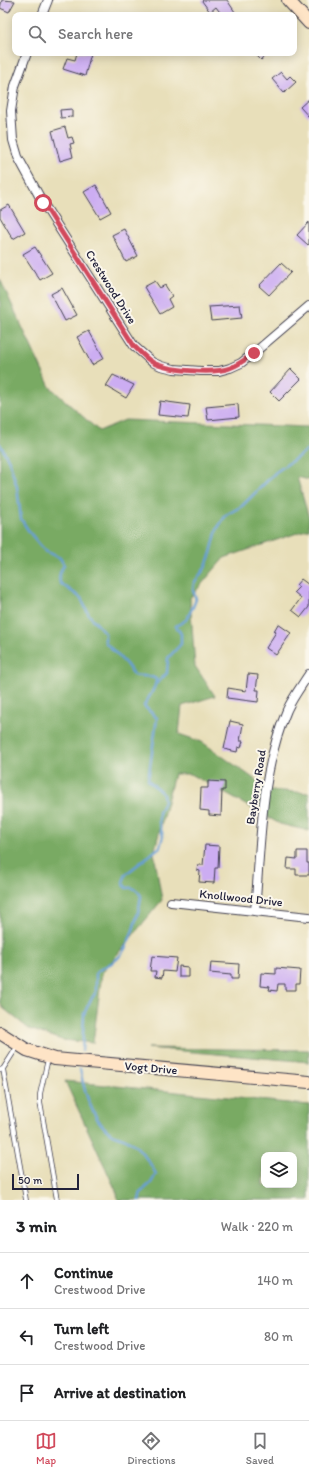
<!DOCTYPE html>
<meta charset="utf-8">
<style>
body{margin:0;font-family:Itim,sans-serif;background:#f6f6f6;color:#202124}
.controls{position:absolute;right:12px;bottom:12px;display:grid;overflow:hidden;border-radius:8px;box-shadow:0 2px 10px #0003}
.controls button{width:36px;height:36px;display:grid;place-items:center;padding:0;border:0;border-bottom:1px solid #e0e0e0;background:#fff;color:#202124;font:20px sans-serif}
.scale{position:absolute;left:12px;bottom:10px;width:67px;box-sizing:border-box;padding-left:4px;border:2px solid #22223b;border-top:0;font-size:11px;line-height:14px;white-space:nowrap;color:#22223b;-webkit-text-stroke:3px #fbf7ec;paint-order:stroke}
.stop{position:absolute;width:12px;height:12px;margin:-9px;border:3px solid #d1495b;border-radius:50%;background:#fff}
.stop.end{background:#d1495b;border-color:#fff;box-shadow:0 1px 4px #0008}
.list{margin:0;padding:0;list-style:none}
h2{display:flex;justify-content:space-between;align-items:center;height:52px;margin:0;padding:0 16px;font-size:17px}
h2 small{font-size:13px;font-weight:400;color:#757577}
.list li{display:grid;grid-template-columns:26px 1fr auto;gap:12px;align-items:center;box-sizing:border-box;height:56px;padding:0 16px;border-top:1px solid #e0e0e0}
.list b{display:block;font-size:15px;white-space:nowrap}
.list p{margin:0;font-size:13px;white-space:nowrap;color:#757577}
.list em{font-size:13px;font-style:normal;color:#757577}
.icon{flex:none;width:22px;height:22px;fill:none;stroke:currentColor;stroke-width:2;stroke-linecap:round;stroke-linejoin:round}
.map{position:relative;flex:none;width:309px;height:1200px;overflow:hidden}
.search{position:absolute;background:#fff;box-shadow:0 2px 10px #0003;left:12px;right:12px;top:12px;height:44px;display:flex;align-items:center;gap:10px;box-sizing:border-box;padding:0 14px;border-radius:8px;color:#757577;font-size:15px}
.sheet{height:220px;background:#fff}
nav{display:flex;justify-content:space-around;align-items:center;box-sizing:border-box;height:56px;border-top:1px solid #e0e0e0;background:#fff;font-size:11px;color:#757577}
nav a{display:grid;justify-items:center;gap:2px}
nav .on{color:#d1495b}
.map>svg:first-child{display:block}
.forest{fill:#79aa64;stroke:#4e6650;fill-rule:evenodd}
.lines{fill:none;stroke-linecap:round;stroke-linejoin:round}
.stream{stroke:#679fd5;stroke-width:2.5}
.building{fill:#ccadf2}
.lane-casing{stroke:#403e4e;stroke-width:5.5}
.street-casing{stroke:#403e4e;stroke-width:10}
.secondary-casing{stroke:#403e4e;stroke-width:14}
.lane{stroke:#fff;stroke-width:4}
.street{stroke:#fff;stroke-width:8}
.secondary{stroke:#fee4c6;stroke-width:12}
.route{stroke:#d1495b;stroke-width:5}
.labels{text-anchor:middle;dominant-baseline:central;stroke-width:4;stroke-linejoin:round;paint-order:stroke}
.street-label{font-size:12px;fill:#22223b;stroke:#fbf7ec}
</style>
<div class="map">
<svg width="309" height="1200" viewBox="0 0 309 1200">
<rect width="100%" height="100%" fill="#fbf7ec"/>
<filter id="ink" filterUnits="userSpaceOnUse"><feTurbulence type="fractalNoise" baseFrequency=".025" numOctaves="2"/><feDisplacementMap in="SourceGraphic" scale="8" xChannelSelector="R" yChannelSelector="G"/><feConvolveMatrix kernelMatrix="1 2 1 2 8 2 1 2 1" color-interpolation-filters="sRGB"/></filter>
<filter id="wash" filterUnits="userSpaceOnUse"><feTurbulence type="fractalNoise" baseFrequency=".012" numOctaves="4" result="noise"/><feDisplacementMap in="SourceGraphic" scale="16" xChannelSelector="R" yChannelSelector="G"/><feGaussianBlur stdDeviation="0.9" result="paint"/><feColorMatrix in="noise" values="0 0 0 0 0 0 0 0 0 0 0 0 0 0 0 0 0 1.4 0 .05"/><feComposite in="paint" operator="in"/></filter>
<g filter="url(#wash)">
<rect width="100%" height="100%" fill="#e8dfba"/>
<g class="forest">
<path d="M0 279 50 387 99 431 125 420 309 427V480L297 477 309 518V529L224 558 190 598 195 666 215 696 182 706 179 734 202 742 270 790 309 793V831L280 824 190 774H174L154 853 162 900 102 973 93 1043 62 1040 29 1029 3 1008 0 1003Z"/>
<path d="M147 1048 309 1050V1062Z"/>
<path d="M65 1081 309 1105V1200H118L117 1193ZM264 1155H294V1185H264Z"/>
</g>
<g class="lines">
<g class="stream">
<path d="M0 444 9 461 17 487 21 519 30 533 45 551 60 558 64 565C60 571 58 576 60 583L81 598 89 615 105 633V642L126 664 134 675C141 677 150 675 156 679 157 687 148 698 144 706L157 718 148 780 163 794 164 801 159 813V822L163 836 160 847 126 874 123 882 126 888C134 887 137 889 141 896 139 912 130 948 117 959 110 965 102 967 96 973V992L90 1001 84 1014 82 1051"/>
<path d="M157 683 167 673 168 658 181 644V634L176 626 186 620 193 607 196 599 193 590 194 583 205 568 211 553 217 529 226 515 242 506 276 472 309 449"/>
<path d="M80 1069C84 1091 92 1121 112 1134 116 1136 122 1137 126 1139 138 1145 150 1162 156 1174L151 1183 141 1192 139 1200"/>
</g>
</g>
<g id="blocks">
<g class="building">
<path d="M2 0 15 1 9 12 0 8Z"/>
<path d="M203 0H227L237 15H222L216 7 210 12 202 1Z"/>
<path d="M77 53H91L85 76 63 69 67 58 75 60Z"/>
<path d="M254 53H269L261 60Z"/>
<path d="M281 72 287 79 290 76 296 82 284 93 272 79Z"/>
<path d="M309 99V117L300 107Z"/>
<path d="M72 109V117L61 118 60 110Z"/>
<path d="M65 127 68 138 72 137 74 143 70 144 73 157 60 161 52 131Z"/>
<path d="M96 185 111 212 100 218 84 192Z"/>
<path d="M9 205 25 232 13 239 0 217V210Z"/>
<path d="M309 222V244L308 245 297 235Z"/>
<path d="M124 229 138 256 126 262 112 235Z"/>
<path d="M35 247 52 273 40 280 23 254Z"/>
<path d="M281 263 291 272 269 295 259 286Z"/>
<path d="M155 281 160 288 165 285 172 296 168 299 172 307 160 314 144 287Z"/>
<path d="M62 288 77 315 65 321 51 294Z"/>
<path d="M240 305 242 318 211 321 209 307Z"/>
<path d="M89 331 104 358 92 365 77 337Z"/>
<path d="M291 369 301 379 279 401 270 392Z"/>
<path d="M113 375 134 385 126 398 106 386Z"/>
<path d="M160 401 190 405 188 418 158 415Z"/>
<path d="M238 404 239 417 208 420 206 407Z"/>
<path d="M301 579 309 585V607L301 617 292 610 301 598 294 592 299 587 296 585Z"/>
<path d="M278 624 291 633 276 655 266 648 276 632 274 631Z"/>
<path d="M248 674 258 675 256 690H259L258 702 227 698 228 688 246 691Z"/>
<path d="M230 721 243 724 240 741H243L241 748 238 747 237 752 224 749Z"/>
<path d="M208 781 225 782V790H222L221 816 209 815V811L200 810 201 788H208Z"/>
<path d="M205 845 219 846 218 868H215L214 883 199 882 200 871 197 870 198 865H203Z"/>
<path d="M297 851H307V863H309V875H296V869H287L288 858 297 859Z"/>
<path d="M152 956 177 958 175 972 163 971 162 978 155 977 156 971H150Z"/>
<path d="M211 962 239 964 238 979H231V975L210 973Z"/>
<path d="M179 966 188 967V977H179Z"/>
<path d="M276 968 300 970 299 984H296V990H285V984H278L277 991 269 990 270 987 260 986 261 973 276 974Z"/>
</g>
</g>
</g>
<g filter="url(#ink)">
<use href="#blocks" fill-opacity="0" stroke="#403e4e" stroke-width="1"/>
<g class="lines">
<defs>
<g id="lane">
<path d="M48 1059 40 1094V1102L57 1200"/>
<path d="M3 1069 26 1200"/>
<path d="M0 1070 3 1069 17 1047"/>
</g>
<g id="street">
<path d="M42 15 48 0"/>
<path d="M27 53 15 86 11 111 13 140 18 157 43 203 134 346 152 362 161 366 174 369 201 371H219L230 368 241 363 254 353 309 306"/>
<path d="M171 902 309 917"/>
<path d="M255 911C261 844 260 773 287 710 293 697 302 685 309 674"/>
</g>
<g id="secondary">
<path d="M288 0 309 23"/>
<path d="M0 1033 27 1050 55 1059 309 1082"/>
</g>
</defs>
<use href="#lane" class="lane-casing"/>
<use href="#street" class="street-casing"/>
<use href="#secondary" class="secondary-casing"/>
<use href="#lane" class="lane"/>
<use href="#street" class="street"/>
<use href="#secondary" class="secondary"/>
</g>
</g>
<g class="lines" filter="url(#ink)">
<path class="route" d="M43 203 134 346C139 351 145 358 152 362 166 371 215 374 230 368 239 365 246 359 254 353"/>
</g>
<g class="labels">
<g class="street-label">
<text transform="translate(111 287) rotate(58)">Crestwood Drive</text>
<text transform="translate(256 787) rotate(-81)">Bayberry Road</text>
<text transform="translate(241 898) rotate(6)">Knollwood Drive</text>
<text transform="translate(151 1068) rotate(5)">Vogt Drive</text>
</g>
</g>
</svg>
<div class="controls">
<button><svg class="icon" aria-label="layers" viewBox="0 0 24 24"><path d="M12 4l9 5-9 5-9-5zM3 14l9 5 9-5"/></svg></button>
</div>
<div class="scale">50 m</div>
<div class="stop" style="left:43px;top:203px"></div>
<div class="stop end" style="left:254px;top:353px"></div>
<div class="search"><svg class="icon" aria-label="search" viewBox="0 0 24 24"><circle cx="10" cy="10" r="6"/><path d="M15 15l6 6"/></svg>Search here</div>
</div>
<section class="sheet">
<h2>3 min<small>Walk · 220 m</small></h2>
<ul class="list">
<li><svg class="icon" aria-label="ahead" viewBox="0 0 24 24"><path d="M12 20V5M6 11l6-6 6 6"/></svg><div><b>Continue</b><p>Crestwood Drive</p></div><em>140 m</em></li>
<li><svg class="icon" aria-label="left" viewBox="0 0 24 24"><path d="M17 20v-9H6M10 6l-5 5 5 5"/></svg><div><b>Turn left</b><p>Crestwood Drive</p></div><em>80 m</em></li>
<li><svg class="icon" aria-label="arrive" viewBox="0 0 24 24"><path d="M6 21V4h12l-3 4 3 4H6"/></svg><div><b>Arrive at destination</b></div></li>
</ul>
</section>
<nav>
<a class="on"><svg class="icon" aria-label="map" viewBox="0 0 24 24"><path d="M3 6l6-2 6 2 6-2v14l-6 2-6-2-6 2zM9 4v14M15 6v14"/></svg>Map</a>
<a><svg class="icon" aria-label="directions" viewBox="0 0 24 24"><path d="M12 3l9 9-9 9-9-9zM9 14v-3h6M13 9l2 2-2 2"/></svg>Directions</a>
<a><svg class="icon" aria-label="saved" viewBox="0 0 24 24"><path d="M7 4h10v16l-5-4-5 4z"/></svg>Saved</a>
</nav>
